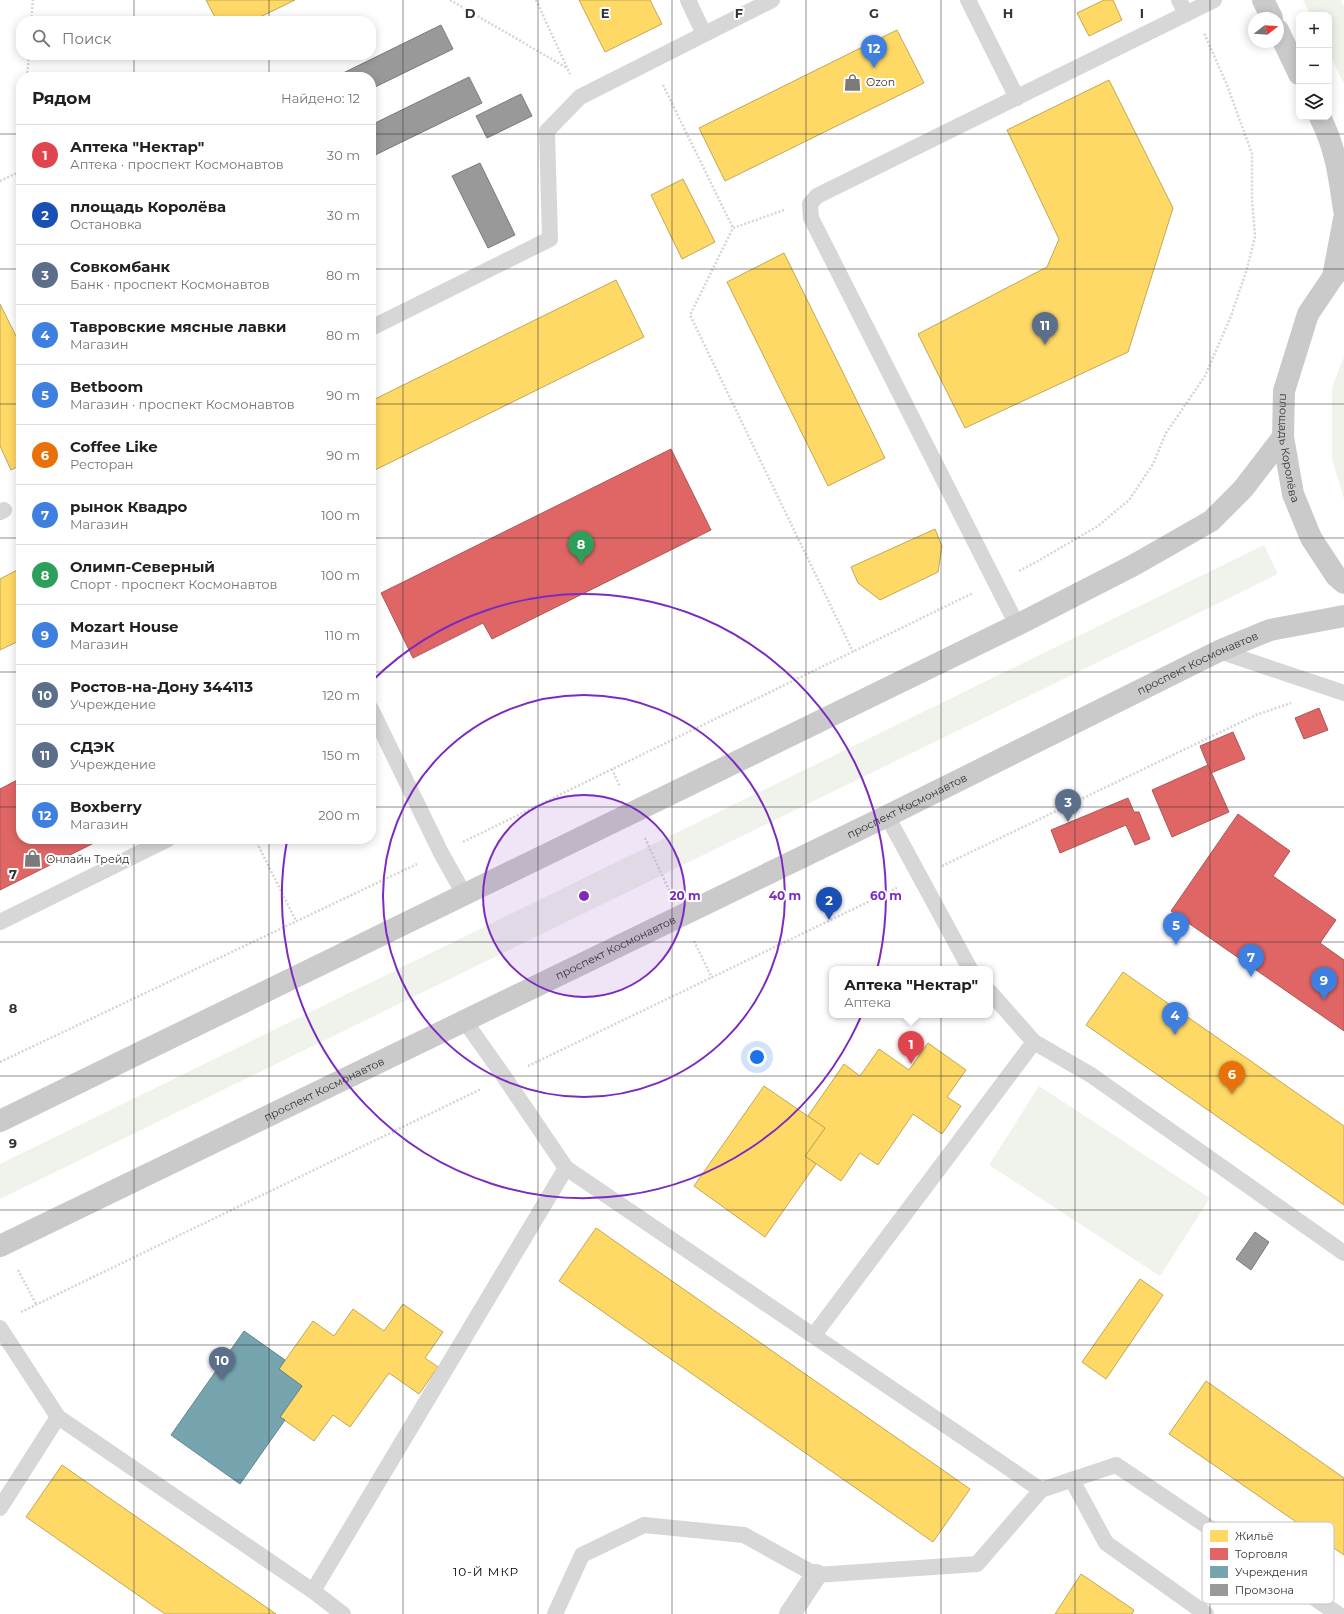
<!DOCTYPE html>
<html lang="ru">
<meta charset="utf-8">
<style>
body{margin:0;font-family:Montserrat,sans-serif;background:#f2f2f2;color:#202124}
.controls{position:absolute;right:12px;top:12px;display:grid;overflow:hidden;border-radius:8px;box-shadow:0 2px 10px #0003}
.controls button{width:36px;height:36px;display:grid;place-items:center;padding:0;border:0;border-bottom:1px solid #e0e0e0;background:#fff;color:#202124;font:20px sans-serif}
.compass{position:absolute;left:1248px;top:12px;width:36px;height:36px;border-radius:50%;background:#fff;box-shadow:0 2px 10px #0003;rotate:73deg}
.you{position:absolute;left:757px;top:1057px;width:14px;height:14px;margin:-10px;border:3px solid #fff;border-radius:50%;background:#1a73e8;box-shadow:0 0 0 6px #1a73e833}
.badge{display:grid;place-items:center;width:26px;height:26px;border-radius:50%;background:#7a7a7a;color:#fff;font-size:13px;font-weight:700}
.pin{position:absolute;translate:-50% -33px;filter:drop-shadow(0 1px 2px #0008)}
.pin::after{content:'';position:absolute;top:21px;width:14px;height:12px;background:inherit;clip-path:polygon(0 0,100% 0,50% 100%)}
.popup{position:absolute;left:829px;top:966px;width:164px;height:52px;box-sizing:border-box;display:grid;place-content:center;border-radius:8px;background:#fff;filter:drop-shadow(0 1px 3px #0005);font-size:13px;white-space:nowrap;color:#757577}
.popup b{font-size:15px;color:#202124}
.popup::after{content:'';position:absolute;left:50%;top:100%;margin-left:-8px;border:8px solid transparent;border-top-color:#fff}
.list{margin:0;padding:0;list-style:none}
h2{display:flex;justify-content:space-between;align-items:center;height:52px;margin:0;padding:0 16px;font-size:17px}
h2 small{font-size:13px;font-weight:400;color:#757577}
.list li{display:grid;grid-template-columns:26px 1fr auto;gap:12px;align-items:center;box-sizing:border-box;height:60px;padding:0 16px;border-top:1px solid #e0e0e0}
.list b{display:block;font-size:15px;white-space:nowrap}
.list p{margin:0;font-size:13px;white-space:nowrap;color:#757577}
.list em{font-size:13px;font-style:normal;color:#757577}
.icon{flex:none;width:22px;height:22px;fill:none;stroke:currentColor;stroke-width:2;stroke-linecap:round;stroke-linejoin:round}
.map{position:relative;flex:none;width:1344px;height:1614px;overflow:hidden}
.search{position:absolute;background:#fff;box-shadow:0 2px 10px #0003;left:16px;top:16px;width:360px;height:44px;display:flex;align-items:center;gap:10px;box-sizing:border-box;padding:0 14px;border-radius:16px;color:#757577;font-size:15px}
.panel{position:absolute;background:#fff;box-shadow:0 2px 10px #0003;left:16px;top:72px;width:360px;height:772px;border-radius:16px}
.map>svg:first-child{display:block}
.green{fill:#f0f3ec}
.homes{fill:#ffd966;stroke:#c2a757}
.shops{fill:#e06666;stroke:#ac5757}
.public{fill:#76a5af;stroke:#62838a}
.industry{fill:#999;stroke:#7a7a7a}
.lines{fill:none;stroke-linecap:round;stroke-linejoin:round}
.path{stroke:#d5d5d5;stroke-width:2.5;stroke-dasharray:2 2;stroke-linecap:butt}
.lane{stroke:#d7d7d7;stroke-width:16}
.street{stroke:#d7d7d7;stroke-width:22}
.primary{stroke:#cacaca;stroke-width:22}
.grid{fill:none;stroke:#333;stroke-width:1;stroke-opacity:0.55}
.ring{fill:none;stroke:#7b2cbf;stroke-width:2}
.labels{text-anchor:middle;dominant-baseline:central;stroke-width:4;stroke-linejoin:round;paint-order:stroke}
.poi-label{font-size:11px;fill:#333;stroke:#fff;text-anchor:start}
.street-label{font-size:11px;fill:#333;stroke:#fff}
.neighbourhood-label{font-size:12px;letter-spacing:1px;fill:#000;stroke:#fff}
.key{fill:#fff;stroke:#c2c2c2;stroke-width:1}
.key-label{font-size:11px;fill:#333}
.grid-label{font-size:13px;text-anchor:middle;font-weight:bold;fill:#333;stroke:#fff;stroke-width:4;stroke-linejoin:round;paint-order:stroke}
.centre{fill:#7b2cbf;stroke:#fff;stroke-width:2}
.ring-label{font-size:12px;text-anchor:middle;font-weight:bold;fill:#7b2cbf;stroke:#fff;stroke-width:4;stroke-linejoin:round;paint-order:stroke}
</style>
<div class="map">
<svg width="1344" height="1614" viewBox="0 0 1344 1614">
<rect width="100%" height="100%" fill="#fff"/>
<g class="green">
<path d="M1303 0H1341L1344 7V84L1329 53V15H1311Z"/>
<path d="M1344 356V499L1332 459V388Z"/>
<path d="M1264 545 1278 574 0 1199V1164Z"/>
<path d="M1039 1086 1210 1198 1160 1276 989 1165Z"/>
</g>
<g class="homes">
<path d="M206 0H295L252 21H217Z"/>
<path d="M579 0H650L662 24 605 52Z"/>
<path d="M1104 0H1113L1122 20 1089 36 1077 13Z"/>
<path d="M897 30 924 83 725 181 699 128Z"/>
<path d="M1109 80 1173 208 1128 352 965 428 918 334 1047 267 1059 239 1007 130Z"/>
<path d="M683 179 715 242 682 259 651 195Z"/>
<path d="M784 253 885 458 828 486 727 282Z"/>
<path d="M616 280 644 337 371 472V401Z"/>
<path d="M0 304 21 346V465L11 470 0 446Z"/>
<path d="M935 529 942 546 938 572 880 600 858 583 851 567Z"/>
<path d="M21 568V640L0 650V579Z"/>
<path d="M1123 972 1344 1126V1205L1086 1025Z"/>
<path d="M928 1043 966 1070 947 1097 961 1106 942 1134 913 1114 878 1165 860 1153 841 1181 805 1156 825 1128 808 1116 844 1064 860 1076 879 1049 909 1070Z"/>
<path d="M764 1086 825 1128 805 1156 816 1164 765 1237 694 1186Z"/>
<path d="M596 1228 970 1489 933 1542 559 1281Z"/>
<path d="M1140 1279 1163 1295 1106 1379 1082 1362Z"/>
<path d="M403 1304 443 1332 425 1358 438 1367 419 1394 389 1373 350 1427 333 1415 314 1441 280 1417 302 1386 279 1369 313 1321 334 1336 353 1309 384 1331Z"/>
<path d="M1206 1381 1344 1478V1555L1169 1434Z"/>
<path d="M62 1465 276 1614H165L26 1517Z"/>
<path d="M1081 1574 1134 1610 1132 1614H1055Z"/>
</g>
<g class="shops">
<path d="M671 449 711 530 492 639 483 623 413 658 381 593Z"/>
<path d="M1319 708 1328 730 1304 739 1295 718Z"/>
<path d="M1233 732 1245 759 1211 773 1200 746Z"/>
<path d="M1208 765 1229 812 1172 837 1152 790Z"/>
<path d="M21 778V839H92L94 843 0 890V789Z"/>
<path d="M1128 798 1134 812H1139L1150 839 1135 845 1126 825 1060 853 1051 830Z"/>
<path d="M1238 814 1290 851 1273 876 1336 920 1320 943 1344 960V1031L1171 911Z"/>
</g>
<path class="public" d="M244 1331 285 1360 279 1369 302 1386 280 1417 285 1420 240 1484 171 1435Z"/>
<g class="industry">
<path d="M441 25 453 49 371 89V77H335Z"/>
<path d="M469 77 482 103 371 157V125Z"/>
<path d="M521 94 532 116 487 138 476 116Z"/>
<path d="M480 163 515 235 488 248 452 176Z"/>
<path d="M1255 1232 1269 1242 1251 1270 1236 1259Z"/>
</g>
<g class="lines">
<g class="path">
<path d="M450 0 567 68"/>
<path d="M536 0 570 74"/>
<path d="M31 21 33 0"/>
<path d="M27 77 29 55"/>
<path d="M663 85 733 228"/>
<path d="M0 181 21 171V167"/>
<path d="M784 210 733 228 690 315 853 652"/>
<path d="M1019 571 1038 561 1098 526 1129 500 1153 464 1166 433 1205 376 1231 316 1246 272 1255 237 1252 200V154L1227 85 1204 33"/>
<path d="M612 769 620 787"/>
<path d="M645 838 669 890"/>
<path d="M255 839 296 921"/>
<path d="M463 842 973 593"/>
<path d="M942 866 1256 715 1291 703"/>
<path d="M694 941 712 978"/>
<path d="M0 1062 417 864"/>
<path d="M528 1066 897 888"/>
<path d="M18 1270 36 1304"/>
<path d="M21 1312 481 1089"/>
</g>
<g class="lane">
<path d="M688 0 704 34"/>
<path d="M968 0 1017 98"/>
<path d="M1179 0 1186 14"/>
<path d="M371 328 550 239 547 131 580 97 772 0"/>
<path d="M0 512 4 510"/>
<path d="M1017 625 811 218 810 204 817 196 1214 0"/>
<path d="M1219 651 1344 693"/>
<path d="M371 709 441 853 464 894"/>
<path d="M887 816 970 969"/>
<path d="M0 922 168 839"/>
<path d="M990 992 1034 1042 1091 1075 1344 1253"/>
<path d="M464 1020 505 1078 566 1168 1041 1490 1116 1465 1338 1614"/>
<path d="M0 1328 58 1417 313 1591 566 1168"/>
<path d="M814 1335 1034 1042"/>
<path d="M1072 1480 1106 1543 1206 1614"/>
<path d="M0 1508 58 1417"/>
<path d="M313 1591 343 1614"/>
<path d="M555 1614 582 1555 644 1525 744 1535 816 1575 977 1564 1041 1490"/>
</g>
<path class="street" d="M790 1614 816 1575"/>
<g class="primary">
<path d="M1263 0 1272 18"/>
<path d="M1278 30 1299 74"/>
<path d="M1320 117C1336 149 1339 175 1344 210"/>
<path id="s1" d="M1344 265 1333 277 1308 314 1284 391 1283 437 1293 494 1311 538 1336 576 1344 583"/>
<path d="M1333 277 1344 219"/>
<path d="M0 1121 1017 625 1134 565 1211 521 1243 489 1283 437"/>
<path id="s2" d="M0 1246 887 816 1219 651 1270 630 1344 616"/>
</g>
</g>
<path class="grid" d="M134 0V21M269 0V21M403 0V1614M538 0V1614M672 0V1614M806 0V1614M941 0V1614M1075 0V1614M1210 0V1614M134 55V77M269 55V77M0 134H21M371 134H1344M0 269H21M371 269H1344M0 404H21M371 404H1344M0 538H21M371 538H1344M0 672H21M371 672H1344M0 807H21M371 807H1344M134 839V1614M269 839V1614M0 942H1344M0 1076H1344M0 1210H1344M0 1345H1344M0 1480H1344"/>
<circle cx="584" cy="896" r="101" fill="#7b2cbf" fill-opacity=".12"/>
<g class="ring">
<circle cx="584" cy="896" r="101"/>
<circle cx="584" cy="896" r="201"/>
<path d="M372 681A302 302 0 1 1 287 841"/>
</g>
<defs>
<symbol id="shop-bare" viewBox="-9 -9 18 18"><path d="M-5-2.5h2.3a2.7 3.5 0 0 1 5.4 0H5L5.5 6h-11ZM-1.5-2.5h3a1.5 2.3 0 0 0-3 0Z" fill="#7a7a7a" stroke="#fff" stroke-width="2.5" paint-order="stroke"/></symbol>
</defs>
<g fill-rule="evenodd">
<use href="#shop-bare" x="840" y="70" width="25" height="25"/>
<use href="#shop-bare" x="20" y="846" width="25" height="25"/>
</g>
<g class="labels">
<g class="poi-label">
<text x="866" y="82">Ozon</text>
<text x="46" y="859">Онлайн Трейд</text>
</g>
<g class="street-label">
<text stroke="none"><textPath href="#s1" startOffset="199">площадь Королёва</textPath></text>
<text stroke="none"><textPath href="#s2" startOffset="1332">проспект Космонавтов</textPath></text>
<text stroke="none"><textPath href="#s2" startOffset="1008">проспект Космонавтов</textPath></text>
<text stroke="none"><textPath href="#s2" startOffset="684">проспект Космонавтов</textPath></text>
<text stroke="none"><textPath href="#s2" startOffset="360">проспект Космонавтов</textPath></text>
</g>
<g class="neighbourhood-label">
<text x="486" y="1571">10-Й МКР</text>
</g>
</g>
<rect x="1202" y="1522" width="132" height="82" rx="6" class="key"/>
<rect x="1210" y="1530" width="18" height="12" fill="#ffd966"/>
<rect x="1210" y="1548" width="18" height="12" fill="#e06666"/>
<rect x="1210" y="1566" width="18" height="12" fill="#76a5af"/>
<rect x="1210" y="1584" width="18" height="12" fill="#999"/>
<g class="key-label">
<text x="1235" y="1540">Жильё</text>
<text x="1235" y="1558">Торговля</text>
<text x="1235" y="1576">Учреждения</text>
<text x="1235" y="1594">Промзона</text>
</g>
<g class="grid-label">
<text x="470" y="18">D</text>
<text x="605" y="18">E</text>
<text x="739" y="18">F</text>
<text x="874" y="18">G</text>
<text x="1008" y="18">H</text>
<text x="1142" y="18">I</text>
<text x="13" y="879">7</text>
<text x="13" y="1013">8</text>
<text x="13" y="1148">9</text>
</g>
<circle cx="584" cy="896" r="6" class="centre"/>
<g class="ring-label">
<text x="685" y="900">20 m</text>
<text x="785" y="900">40 m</text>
<text x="886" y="900">60 m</text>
</g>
</svg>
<div class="controls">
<button>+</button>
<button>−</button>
<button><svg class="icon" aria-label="layers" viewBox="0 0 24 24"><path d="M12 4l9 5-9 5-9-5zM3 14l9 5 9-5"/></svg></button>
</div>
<svg class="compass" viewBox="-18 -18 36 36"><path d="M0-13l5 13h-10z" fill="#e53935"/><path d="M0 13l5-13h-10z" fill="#757577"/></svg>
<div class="you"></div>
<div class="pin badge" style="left:911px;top:1064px;background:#e0444e">1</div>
<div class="popup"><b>Аптека &quot;Нектар&quot;</b>Аптека</div>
<div class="pin badge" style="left:829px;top:920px;background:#1a4fb4">2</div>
<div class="pin badge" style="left:1068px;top:822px;background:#5c6f8a">3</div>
<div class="pin badge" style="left:1175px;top:1035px;background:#3f7fe0">4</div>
<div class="pin badge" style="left:1176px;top:945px;background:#3f7fe0">5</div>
<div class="pin badge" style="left:1232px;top:1094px;background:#e8710a">6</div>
<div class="pin badge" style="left:1251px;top:977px;background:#3f7fe0">7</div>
<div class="pin badge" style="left:581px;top:564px;background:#2e9e5b">8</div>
<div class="pin badge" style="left:1324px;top:1000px;background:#3f7fe0">9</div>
<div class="pin badge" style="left:222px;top:1380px;background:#5c6f8a">10</div>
<div class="pin badge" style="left:1045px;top:345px;background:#5c6f8a">11</div>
<div class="pin badge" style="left:874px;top:68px;background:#3f7fe0">12</div>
<div class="search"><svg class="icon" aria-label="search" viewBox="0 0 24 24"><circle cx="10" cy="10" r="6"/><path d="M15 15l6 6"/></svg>Поиск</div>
<section class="panel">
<h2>Рядом<small>Найдено: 12</small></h2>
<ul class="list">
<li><span class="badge" style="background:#e0444e">1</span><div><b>Аптека &quot;Нектар&quot;</b><p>Аптека · проспект Космонавтов</p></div><em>30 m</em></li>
<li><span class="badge" style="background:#1a4fb4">2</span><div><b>площадь Королёва</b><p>Остановка</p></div><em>30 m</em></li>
<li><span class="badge" style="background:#5c6f8a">3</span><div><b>Совкомбанк</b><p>Банк · проспект Космонавтов</p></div><em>80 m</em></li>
<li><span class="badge" style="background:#3f7fe0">4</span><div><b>Тавровские мясные лавки</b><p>Магазин</p></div><em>80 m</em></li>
<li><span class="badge" style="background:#3f7fe0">5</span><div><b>Betboom</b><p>Магазин · проспект Космонавтов</p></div><em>90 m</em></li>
<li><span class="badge" style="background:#e8710a">6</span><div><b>Coffee Like</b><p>Ресторан</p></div><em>90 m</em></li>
<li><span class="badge" style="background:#3f7fe0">7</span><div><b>рынок Квадро</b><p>Магазин</p></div><em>100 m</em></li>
<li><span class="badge" style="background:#2e9e5b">8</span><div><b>Олимп-Северный</b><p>Спорт · проспект Космонавтов</p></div><em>100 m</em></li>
<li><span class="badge" style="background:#3f7fe0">9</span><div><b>Mozart House</b><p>Магазин</p></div><em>110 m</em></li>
<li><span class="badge" style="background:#5c6f8a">10</span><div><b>Ростов-на-Дону 344113</b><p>Учреждение</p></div><em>120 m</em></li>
<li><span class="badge" style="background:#5c6f8a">11</span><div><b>СДЭК</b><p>Учреждение</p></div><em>150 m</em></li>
<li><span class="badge" style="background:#3f7fe0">12</span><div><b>Boxberry</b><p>Магазин</p></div><em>200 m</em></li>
</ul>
</section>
</div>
